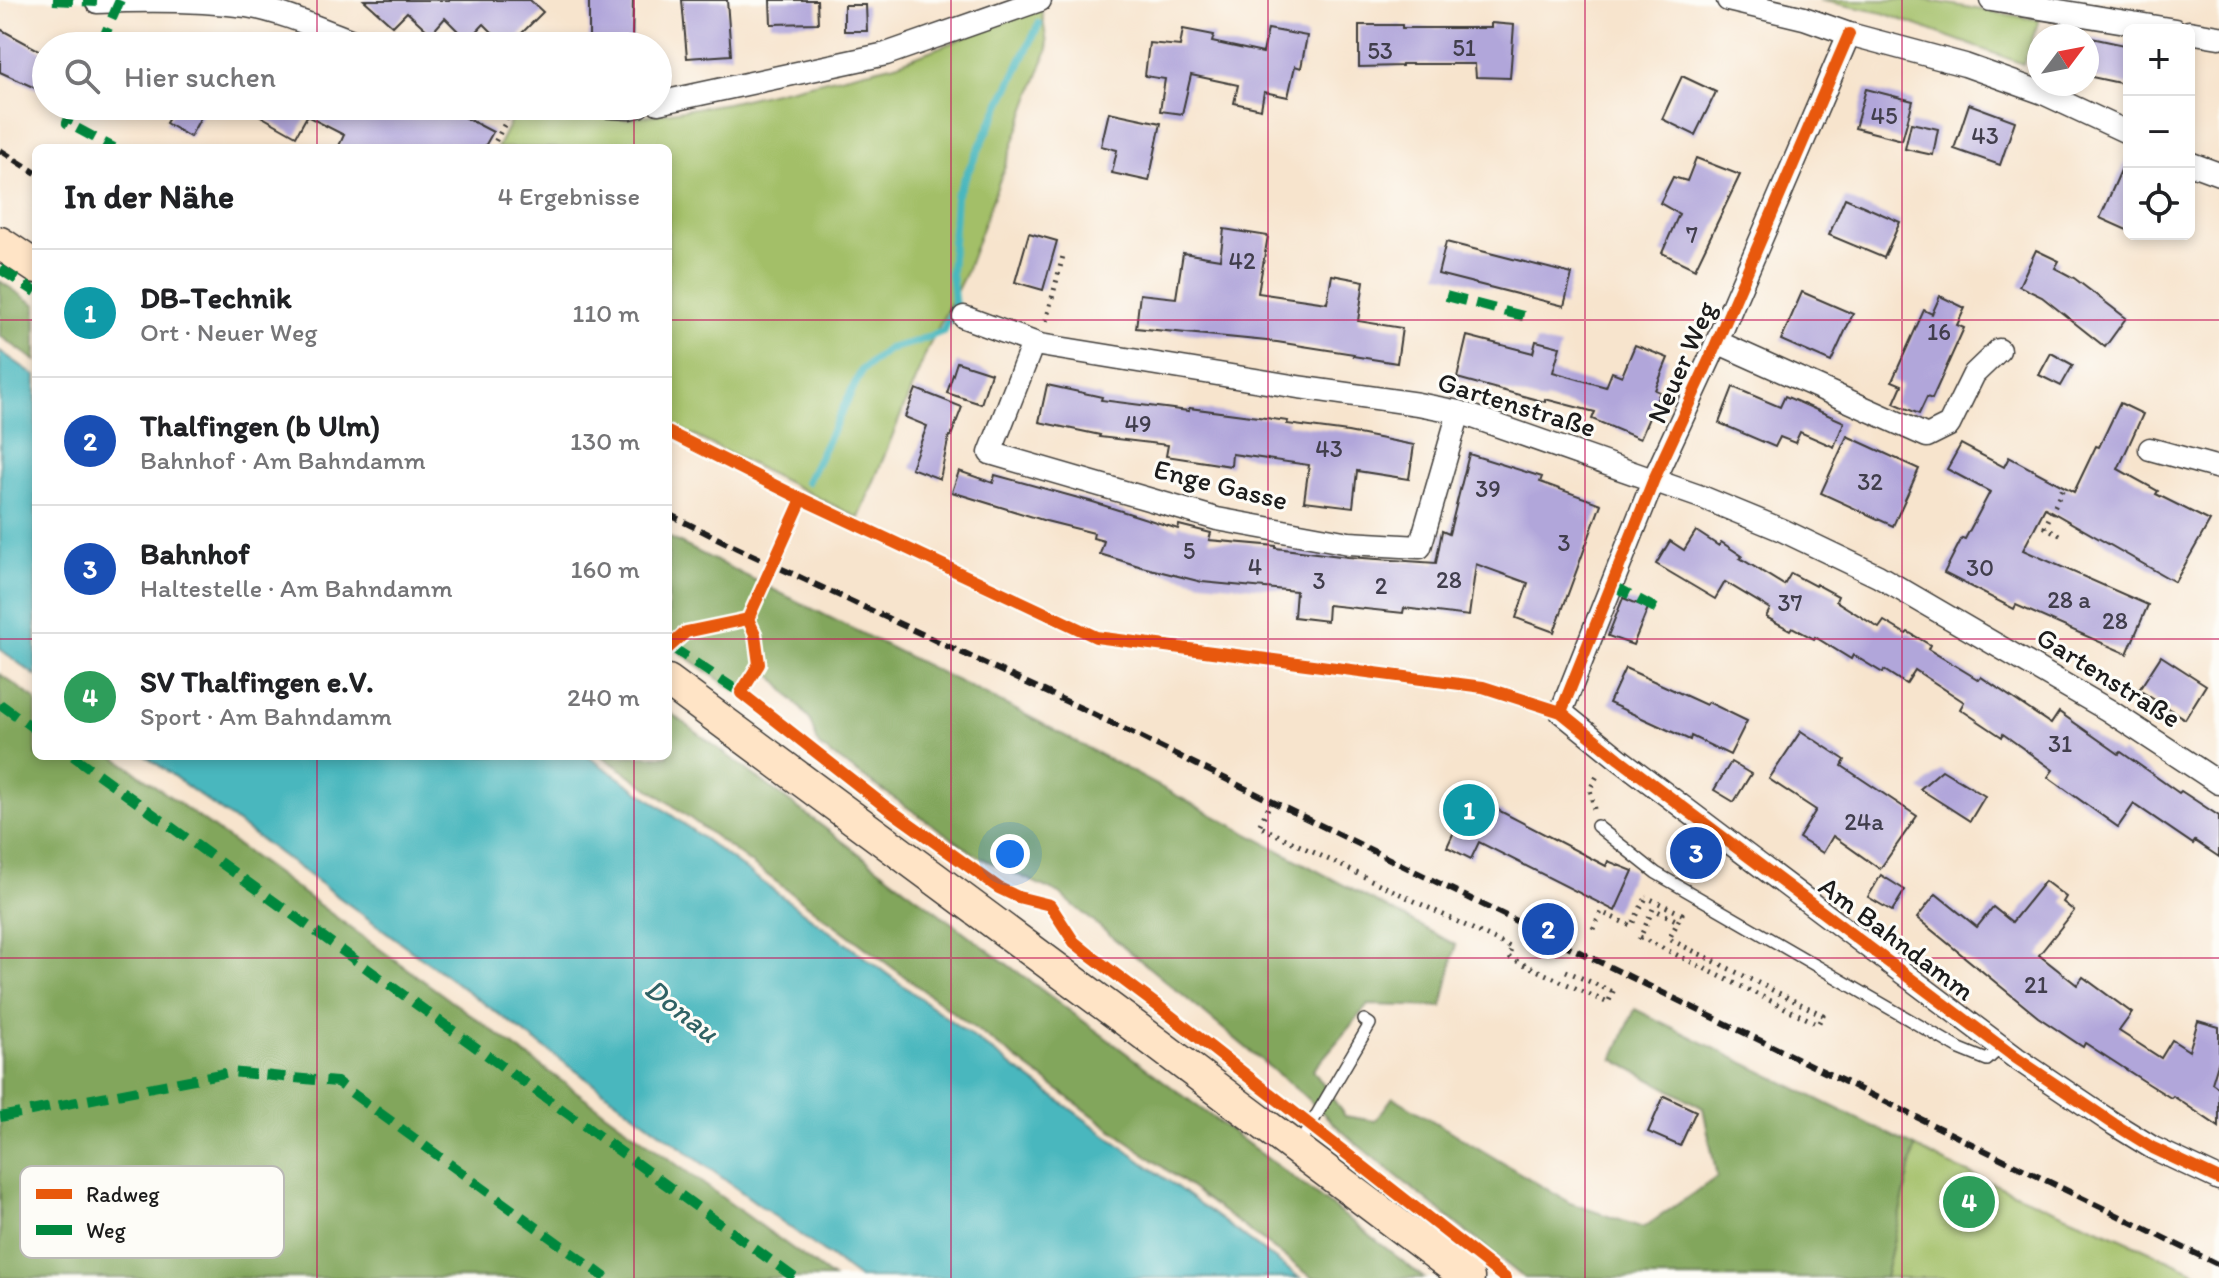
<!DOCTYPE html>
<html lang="de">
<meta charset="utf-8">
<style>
body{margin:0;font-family:Itim,sans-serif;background:#f2f2f2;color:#202124}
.controls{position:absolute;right:24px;top:24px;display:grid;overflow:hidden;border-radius:12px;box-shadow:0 4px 12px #0003}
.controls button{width:72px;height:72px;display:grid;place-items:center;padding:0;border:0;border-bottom:2px solid #e0e0e0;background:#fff;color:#202124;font:40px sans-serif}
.compass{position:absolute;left:2027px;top:24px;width:72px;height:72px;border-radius:50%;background:#fff;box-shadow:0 4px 12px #0003;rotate:58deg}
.you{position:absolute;left:1010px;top:854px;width:28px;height:28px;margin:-20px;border:6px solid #fff;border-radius:50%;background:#1a73e8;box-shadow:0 0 0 12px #1a73e833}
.badge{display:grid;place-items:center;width:52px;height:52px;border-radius:50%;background:#7c3aed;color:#fff;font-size:26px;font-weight:700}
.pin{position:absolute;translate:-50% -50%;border:4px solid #fff;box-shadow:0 2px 8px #0006}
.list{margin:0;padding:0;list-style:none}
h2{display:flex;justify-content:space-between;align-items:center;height:104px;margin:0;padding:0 32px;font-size:34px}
h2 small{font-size:26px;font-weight:400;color:#757577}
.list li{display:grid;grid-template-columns:52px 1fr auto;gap:24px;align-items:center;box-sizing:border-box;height:128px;padding:0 32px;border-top:2px solid #e0e0e0}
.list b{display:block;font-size:30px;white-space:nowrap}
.list p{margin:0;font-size:26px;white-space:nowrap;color:#757577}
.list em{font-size:26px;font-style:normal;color:#757577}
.icon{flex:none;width:44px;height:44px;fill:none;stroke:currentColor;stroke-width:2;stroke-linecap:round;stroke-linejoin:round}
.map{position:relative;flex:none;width:2219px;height:1278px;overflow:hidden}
.search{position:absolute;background:#fff;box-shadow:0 4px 12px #0003;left:32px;top:32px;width:640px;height:88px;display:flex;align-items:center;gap:20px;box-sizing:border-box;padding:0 28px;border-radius:44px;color:#757577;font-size:30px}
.panel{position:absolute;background:#fff;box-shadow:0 4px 12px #0003;left:32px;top:144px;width:640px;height:616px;border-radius:12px}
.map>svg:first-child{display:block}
.green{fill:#a3bf67;stroke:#606e42;stroke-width:2}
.forest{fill:#82a65c;stroke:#4f613c;stroke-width:2}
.water{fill:#48b7be;stroke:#326a6d;stroke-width:2}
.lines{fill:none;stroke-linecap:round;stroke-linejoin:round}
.stream{stroke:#48b7be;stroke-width:8}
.building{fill:#b1a6da}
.lane-casing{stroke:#3d3a37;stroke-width:14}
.street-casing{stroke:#3d3a37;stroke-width:25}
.secondary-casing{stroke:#3d3a37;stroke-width:35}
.path{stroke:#3d3a37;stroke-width:5;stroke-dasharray:2 6;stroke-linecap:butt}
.lane{stroke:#fff;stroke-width:11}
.street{stroke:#fff;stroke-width:22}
.secondary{stroke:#ffe4c6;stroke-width:32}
.rail{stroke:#1c1c1c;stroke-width:6;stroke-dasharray:12 6;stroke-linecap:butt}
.quiet{stroke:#00873e;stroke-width:10;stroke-dasharray:20 10;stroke-linecap:butt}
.cycleway-casing{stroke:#fdfcf7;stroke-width:17}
.cycleway{stroke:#e8590c;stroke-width:12}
.grid{fill:none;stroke:#c2185b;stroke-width:2;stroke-opacity:0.55}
.labels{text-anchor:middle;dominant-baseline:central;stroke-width:6;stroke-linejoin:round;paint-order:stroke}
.number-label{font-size:24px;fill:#413e4c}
.street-label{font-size:28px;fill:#1c1c1c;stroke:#fdfcf7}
.water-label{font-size:30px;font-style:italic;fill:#306265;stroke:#fdfcf7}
.key{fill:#fdfcf7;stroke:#bab9b5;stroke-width:2}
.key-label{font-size:22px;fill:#1c1c1c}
</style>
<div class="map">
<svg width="2219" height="1278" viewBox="0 0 2219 1278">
<rect width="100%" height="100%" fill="#fdfcf7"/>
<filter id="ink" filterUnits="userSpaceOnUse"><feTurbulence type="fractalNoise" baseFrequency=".0125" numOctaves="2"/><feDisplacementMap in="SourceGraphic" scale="16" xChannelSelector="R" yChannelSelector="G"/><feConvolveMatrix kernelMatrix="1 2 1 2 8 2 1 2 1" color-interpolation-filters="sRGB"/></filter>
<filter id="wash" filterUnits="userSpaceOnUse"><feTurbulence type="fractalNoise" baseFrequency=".006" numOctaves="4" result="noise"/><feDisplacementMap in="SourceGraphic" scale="32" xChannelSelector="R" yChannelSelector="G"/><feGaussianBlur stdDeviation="1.8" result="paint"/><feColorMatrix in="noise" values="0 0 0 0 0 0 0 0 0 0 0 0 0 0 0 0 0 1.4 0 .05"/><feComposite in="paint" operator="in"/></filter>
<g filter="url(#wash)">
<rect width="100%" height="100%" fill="#f7e4cd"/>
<g class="green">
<path d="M1819 0H1926L2039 20 2023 64 1883 13Z"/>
<path d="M1041 8 1048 49 965 274 928 348 859 518 668 423V148H497L516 111 626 119 727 103 896 64Z"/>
<path d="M1915 1147 1949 1165 2121 1238 2208 1278H1885Z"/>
</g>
<g class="forest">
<path d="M0 281 36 305V361L0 336Z"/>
<path d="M668 537 1026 715 1456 945 1442 1007 1368 1005 1313 1070 1345 1116 1375 1121 1393 1097 1570 1203 1643 1228 1717 1177 1703 1108 1613 1059 1635 1009 1915 1147 1885 1278H1524L1353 1141 1302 1094 1060 894 979 857 819 746 809 718 765 668 735 691 668 644Z"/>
<path d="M0 674 36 700V756H114L833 1278H0Z"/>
<path d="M668 711 1350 1220 1424 1278H1313L664 799 602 756H668Z"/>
</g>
<g class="water">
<path d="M0 351 36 376V676L0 649Z"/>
<path d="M146 756H587L647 797 1300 1278H859Z"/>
</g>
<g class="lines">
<path class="stream" d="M807 482 862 370 888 349 915 342 943 331 955 306 951 273 956 196 1039 24"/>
</g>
<g id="blocks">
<g class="building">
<path d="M364 0H530L543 12 509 46H506L484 24 468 41 445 18 431 34 407 12 393 26Z"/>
<path d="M589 0H633L632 45H589Z"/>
<path d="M682 0H727L731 55 687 58Z"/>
<path d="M770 0H817L818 23 771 24Z"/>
<path d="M844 5H866L867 31H844Z"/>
<path d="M1491 23 1514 25 1510 78 1476 77 1475 64H1402V66L1359 67V25H1402V28H1491Z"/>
<path d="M0 29 46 54V93L0 72Z"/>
<path d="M1183 29 1214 35 1212 42 1263 53 1268 29 1307 36 1301 68 1295 66 1288 97 1264 92 1261 109 1234 103 1238 85 1191 75 1182 114 1160 111 1165 79 1145 76 1149 43 1180 46Z"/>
<path d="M2087 37 2129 46V85L2087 76Z"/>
<path d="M1682 76 1716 92 1695 135 1662 119Z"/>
<path d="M1866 89 1913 101 1902 140 1855 128Z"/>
<path d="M1969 104 2015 121 2000 165 1954 149Z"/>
<path d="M176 106H207L190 137 166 123Z"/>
<path d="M243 106H443L493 132 484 148H338L344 135 307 116 296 136Z"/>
<path d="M1109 112 1161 123 1149 181 1112 173 1117 150 1101 146Z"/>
<path d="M1911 123 1938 129 1933 155 1905 149Z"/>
<path d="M2129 152V231L2100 218Z"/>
<path d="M1696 158 1740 175 1695 269 1662 253 1679 214 1660 203 1673 177 1687 181Z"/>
<path d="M1845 198 1900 222 1884 258 1829 235Z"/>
<path d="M1224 229 1268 236 1258 293 1327 303 1332 275 1364 281 1358 321 1402 328 1397 363 1353 356 1354 354 1277 342 1136 328 1140 294 1176 298 1183 253 1220 259Z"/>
<path d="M1029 233 1057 241 1043 290 1015 282Z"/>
<path d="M1446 242 1572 274 1564 306 1438 274Z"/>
<path d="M2036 250 2059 261 2055 268 2074 278 2126 318 2105 347 2042 297 2019 286Z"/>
<path d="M1802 292 1853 314 1831 362 1781 340Z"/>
<path d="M1940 296 1965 308 1957 325 1964 328 1932 399 1927 397 1919 414 1894 403 1902 385 1892 381 1924 310 1932 314Z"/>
<path d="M1467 336 1533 353 1536 341 1560 347 1553 372 1606 387 1612 372 1622 376 1635 345 1668 358 1655 390 1660 392 1640 439 1592 419 1595 412 1545 399V402L1457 378Z"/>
<path d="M2051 353 2073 365 2061 386 2039 375Z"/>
<path d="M957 362 991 373 981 404 947 393Z"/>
<path d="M1047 385 1102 397 1101 400 1189 411V408L1288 421 1287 424 1348 432 1414 445 1409 479 1357 471 1353 507 1304 501 1309 465 1232 454 1231 466 1166 456 1168 445 1099 437 1100 435 1039 422Z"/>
<path d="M1733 387 1780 407 1785 396 1844 422 1834 447 1800 432 1795 443 1780 437 1775 447 1719 423Z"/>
<path d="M916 389 962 407 951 436H949L940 479 911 468 927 426 905 417Z"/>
<path d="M2120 403 2143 414 2118 469 2158 491 2156 494 2210 521 2175 582 2045 508 2023 550 2148 605 2127 654 2016 605 2014 609 1944 573 1962 538 1965 539 1990 492 1947 469 1961 444 2004 467 2009 457 2074 492 2096 446 2099 447Z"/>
<path d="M1847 436 1919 469 1893 526 1821 493Z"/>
<path d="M1469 454 1542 477 1540 482 1601 504 1554 632 1516 618 1528 583 1476 564 1469 616 1404 608 1403 613 1328 605 1327 621 1294 617 1296 591 1202 582 1142 567 1100 554 1104 541 1093 538 1094 533 1046 521 952 492 959 471 993 483 995 475 1093 502 1178 529 1179 525 1211 533 1209 540 1276 546V548L1348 557 1436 563 1442 531 1449 534Z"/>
<path d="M1696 531 1719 546 1721 542 1742 556 1740 558 1784 585 1791 573 1815 586 1816 584 1838 596 1836 601 1879 628 1884 621 1906 634 1908 632 1930 645 1928 649 1979 680 1981 677 2051 724 2059 712 2119 754 2121 752 2179 793 2181 791 2219 816V857L2195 841 2193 844 2134 804 2118 827 2048 777 2053 770 2003 734 2002 737 1960 709 1964 702 1915 670 1906 684 1884 670 1883 673 1853 655 1851 659 1815 637 1814 639 1792 627 1790 630 1766 617 1770 609 1725 582 1715 599 1656 564 1670 541 1684 550Z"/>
<path d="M1623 598 1648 608 1633 645 1608 636Z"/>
<path d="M2161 656 2206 685 2185 719 2139 690Z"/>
<path d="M1625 668 1706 705 1708 702 1747 721 1730 755 1691 736 1690 740 1609 703Z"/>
<path d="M1801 731 1845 760 1842 766 1917 816 1880 869 1833 836 1823 853 1799 838 1816 810 1769 779Z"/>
<path d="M1731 762 1751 774 1734 802 1714 790Z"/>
<path d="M1942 770 1985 796 1970 821 1920 789Z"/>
<path d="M1457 787 1496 806 1494 808 1606 866 1608 861 1633 871 1615 911 1479 842 1471 859 1447 847 1459 821 1443 813Z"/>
<path d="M1881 875 1905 890 1892 911 1868 897Z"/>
<path d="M2045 881 2066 897 2063 902 2074 911 2039 955 2077 985 2083 977 2132 1013 2119 1031 2161 1058 2172 1040 2189 1051 2198 1021 2219 1027V1060L2212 1083 2219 1088V1127L2173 1096 2171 1098 2147 1083 2085 1043 2083 1047 2038 1017 1917 918 1936 894 1977 927 1993 907 2012 922Z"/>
<path d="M1664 1096 1696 1111 1680 1146 1648 1132Z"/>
</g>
</g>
</g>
<g filter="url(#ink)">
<use href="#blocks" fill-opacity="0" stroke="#3d3a37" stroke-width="2"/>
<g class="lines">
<defs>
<g id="lane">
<path d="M1597 826 1656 873 1960 1049 1987 1060 2001 1047"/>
<path d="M1297 1148 1370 1024 1364 1020"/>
</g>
<g id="street">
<path d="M1728 0 1804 18 1849 34 1965 65 2043 93 2129 133"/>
<path d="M1991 0 2175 30"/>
<path d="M97 2C143 0 201 0 247 6 282 11 330 33 365 46"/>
<path d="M2189 32 2219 37"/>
<path d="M1849 34 1710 358 1654 479 1561 712 1619 759 2016 1058 2114 1124 2153 1148 2219 1179"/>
<path d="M658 103 886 54 1040 0"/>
<path d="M597 106 629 108 638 106"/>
<path d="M2189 163 2219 174"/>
<path d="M964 317 1040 345 1298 387 1418 404 1459 412 1704 498 1782 530 1878 576 2108 710 2219 783"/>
<path d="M1717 342 1927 436 1949 425 1974 374 1999 350"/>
<path d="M1033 343 990 453 1217 519 1349 543 1420 547 1459 412"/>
<path d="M2150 449 2219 468"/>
</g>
<g id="secondary">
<path d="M0 243 36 267"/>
<path d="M668 681 1131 1024 1468 1278"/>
</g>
</defs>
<use href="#lane" class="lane-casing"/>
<use href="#street" class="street-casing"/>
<use href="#secondary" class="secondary-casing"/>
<g class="path">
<path d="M492 148 514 106"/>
<path d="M1046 321 1063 256"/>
<path d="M2060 535 2045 527 2063 488"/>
<path d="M1268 808 1259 826 1512 948 1508 957 1608 1003 1615 987"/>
<path d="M1594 809 1590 789 1598 774"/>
<path d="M1593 929 1601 912 1631 926 1647 896"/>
<path d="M1640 937 1818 1024 1823 1015 1669 939 1682 914 1646 897"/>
<path d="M1639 940 1653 909 1678 921"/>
<path d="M1566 971 1613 992"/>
</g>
<use href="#lane" class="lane"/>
<use href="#street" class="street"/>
<use href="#secondary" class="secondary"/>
<g class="rail">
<path d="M0 150 36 173"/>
<path d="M668 514 737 548 1087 711 2219 1265"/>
</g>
<g class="quiet">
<path d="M53 0 97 2"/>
<path d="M100 46 120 0"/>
<path d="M74 106 67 123 114 148"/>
<path d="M0 269 36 292"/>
<path d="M1446 296 1527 317"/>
<path d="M1612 585 1664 613"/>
<path d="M670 646 741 693"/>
<path d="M0 704 36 730"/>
<path d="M73 756 795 1278"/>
<path d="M0 1117 230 1072 337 1082 606 1278"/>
</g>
<defs>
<g id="cycleway">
<path d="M668 432 802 499 1096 637 1483 687 1561 712 1619 759 2016 1058 2114 1124 2153 1148 2219 1179"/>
<path d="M748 619 802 499"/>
<path d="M668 648 686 632 748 619 755 634 759 664 741 693 886 807 999 888 1018 897 1050 905 1074 942 1090 955 1162 1009 1505 1278"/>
<path d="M1561 712 1654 479 1710 358 1849 34"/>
</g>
</defs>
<use href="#cycleway" class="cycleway-casing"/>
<use href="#cycleway" class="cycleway"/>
</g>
</g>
<path class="grid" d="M317 0V46M634 0V46M951 0V1278M1268 0V1278M1585 0V1278M1902 0V1278M317 106V148M634 106V148M0 320H36M668 320H2219M0 639H36M668 639H2219M317 756V1278M634 756V1278M0 958H2219"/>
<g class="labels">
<g class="number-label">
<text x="1464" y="47">51</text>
<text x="1380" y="50">53</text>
<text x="1884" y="115">45</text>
<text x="1985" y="135">43</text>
<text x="1692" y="234">7</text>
<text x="1242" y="260">42</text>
<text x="1939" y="331">16</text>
<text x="1138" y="423">49</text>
<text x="1329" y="448">43</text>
<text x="1870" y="481">32</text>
<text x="1488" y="488">39</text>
<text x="1564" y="542">3</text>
<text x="1189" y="550">5</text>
<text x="1255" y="566">4</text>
<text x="1980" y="567">30</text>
<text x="1449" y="579">28</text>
<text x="1319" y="580">3</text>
<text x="1381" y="585">2</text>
<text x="2069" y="599">28 a</text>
<text x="1790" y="602">37</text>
<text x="2115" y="620">28</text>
<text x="2060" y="743">31</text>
<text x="1864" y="821">24a</text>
<text x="2036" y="984">21</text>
</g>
<g class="street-label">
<text transform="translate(1681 362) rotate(-66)">Neuer Weg</text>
<text transform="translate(1517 404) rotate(17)">Gartenstraße</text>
<text transform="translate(1221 484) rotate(14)">Enge Gasse</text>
<text transform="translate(2109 677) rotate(32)">Gartenstraße</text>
<text transform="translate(1897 938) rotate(37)">Am Bahndamm</text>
</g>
<g class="water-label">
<text transform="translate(682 1010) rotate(38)">Donau</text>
</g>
</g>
<rect x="20" y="1166" width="264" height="92" rx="12" class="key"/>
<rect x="36" y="1189" width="36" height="10" fill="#e8590c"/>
<rect x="36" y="1225" width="36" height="10" fill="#00873e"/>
<g class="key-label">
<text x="86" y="1202">Radweg</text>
<text x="86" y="1238">Weg</text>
</g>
</svg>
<div class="controls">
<button>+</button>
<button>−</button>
<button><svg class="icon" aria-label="locate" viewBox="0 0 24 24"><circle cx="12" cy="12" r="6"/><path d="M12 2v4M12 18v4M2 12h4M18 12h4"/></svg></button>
</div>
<svg class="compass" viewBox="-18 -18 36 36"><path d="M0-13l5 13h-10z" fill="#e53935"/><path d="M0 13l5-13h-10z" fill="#757577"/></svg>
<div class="you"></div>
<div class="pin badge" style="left:1469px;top:810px;background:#0f9aa8">1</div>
<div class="pin badge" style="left:1548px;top:929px;background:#1a4fb4">2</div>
<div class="pin badge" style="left:1696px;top:853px;background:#1a4fb4">3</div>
<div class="pin badge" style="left:1969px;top:1202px;background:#2e9e5b">4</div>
<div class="search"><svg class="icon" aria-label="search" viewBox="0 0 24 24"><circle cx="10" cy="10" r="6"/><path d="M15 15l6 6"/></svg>Hier suchen</div>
<section class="panel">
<h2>In der Nähe<small>4 Ergebnisse</small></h2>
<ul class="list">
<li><span class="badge" style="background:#0f9aa8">1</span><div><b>DB-Technik</b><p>Ort · Neuer Weg</p></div><em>110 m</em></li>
<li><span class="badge" style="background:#1a4fb4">2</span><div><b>Thalfingen (b Ulm)</b><p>Bahnhof · Am Bahndamm</p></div><em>130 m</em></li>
<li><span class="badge" style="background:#1a4fb4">3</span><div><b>Bahnhof</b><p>Haltestelle · Am Bahndamm</p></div><em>160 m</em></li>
<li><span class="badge" style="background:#2e9e5b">4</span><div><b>SV Thalfingen e.V.</b><p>Sport · Am Bahndamm</p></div><em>240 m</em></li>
</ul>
</section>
</div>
